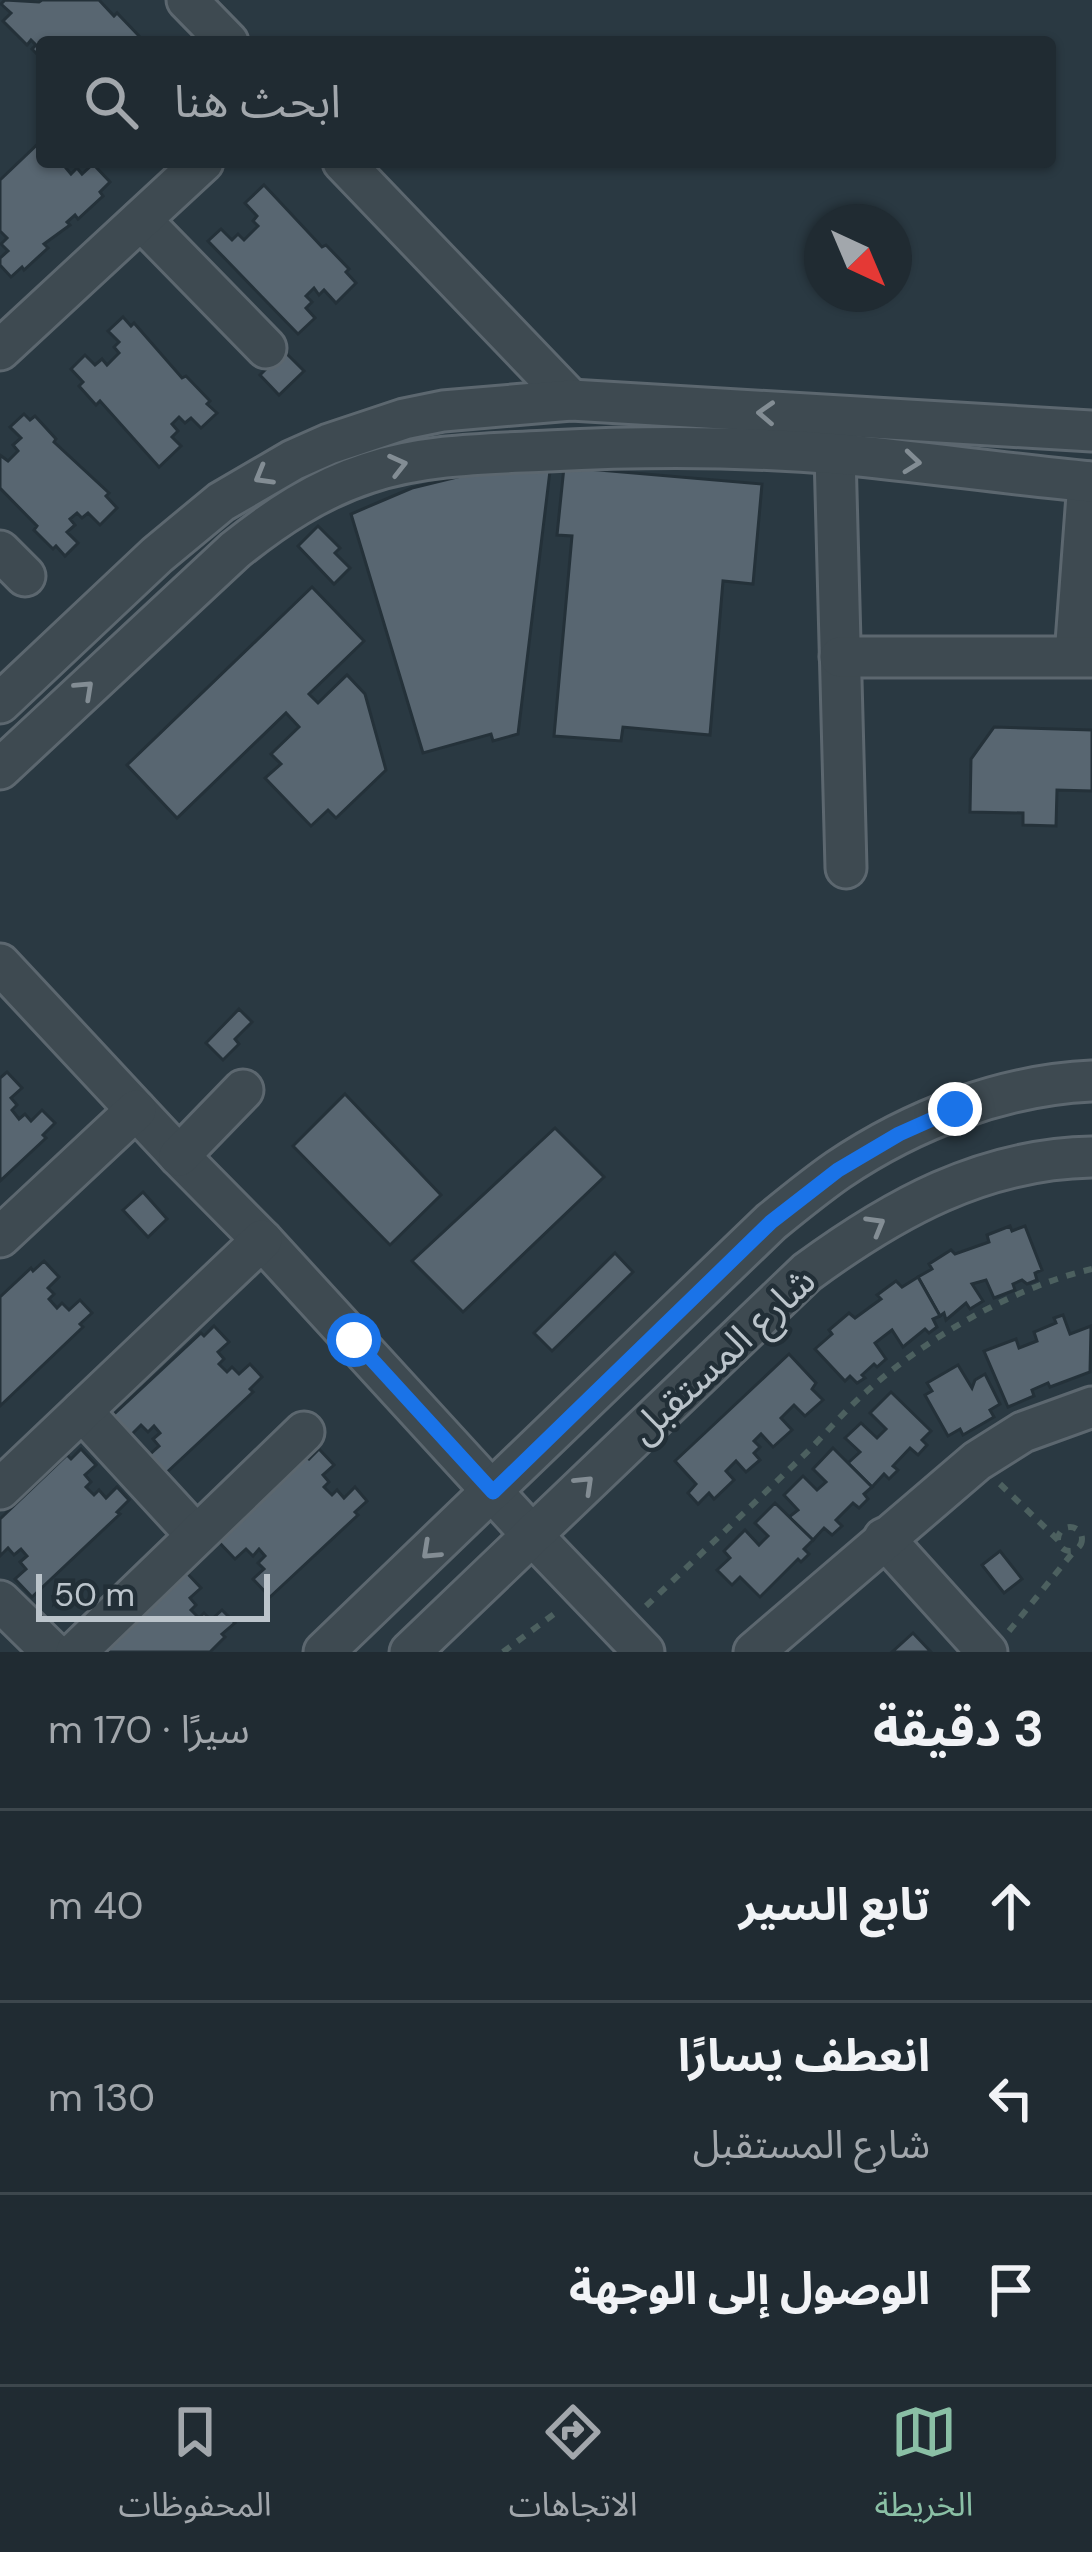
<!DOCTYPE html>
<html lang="ar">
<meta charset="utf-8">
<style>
body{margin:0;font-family:"DM Sans","Noto Sans Arabic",sans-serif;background:#28333a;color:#f1f3f6;direction:rtl}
.compass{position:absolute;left:804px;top:204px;width:108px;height:108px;border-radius:50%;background:#202b32;box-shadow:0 3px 9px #0004;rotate:136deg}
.scale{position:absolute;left:36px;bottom:30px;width:234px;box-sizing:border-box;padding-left:12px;border:6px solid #bbc4cb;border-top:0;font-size:33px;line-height:42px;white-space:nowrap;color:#bbc4cb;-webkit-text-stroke:9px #222f37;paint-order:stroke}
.stop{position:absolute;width:36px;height:36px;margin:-27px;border:9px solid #1a73e8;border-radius:50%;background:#fff}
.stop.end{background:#1a73e8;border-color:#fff;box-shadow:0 3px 12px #0008}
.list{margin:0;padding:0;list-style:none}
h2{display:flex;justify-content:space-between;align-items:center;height:156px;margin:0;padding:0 48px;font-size:51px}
h2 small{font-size:39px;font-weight:400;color:#a2a7ac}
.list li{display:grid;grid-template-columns:78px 1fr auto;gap:36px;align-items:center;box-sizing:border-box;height:192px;padding:0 48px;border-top:3px solid #3d474d}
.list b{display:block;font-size:45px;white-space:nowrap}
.list p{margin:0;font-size:39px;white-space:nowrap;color:#a2a7ac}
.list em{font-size:39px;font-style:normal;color:#a2a7ac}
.icon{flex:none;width:66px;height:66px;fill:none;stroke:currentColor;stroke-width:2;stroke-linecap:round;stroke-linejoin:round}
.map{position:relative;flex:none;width:1092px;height:1652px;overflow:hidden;direction:ltr}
.search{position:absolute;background:#202b32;box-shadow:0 3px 9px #0004;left:36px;right:36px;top:36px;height:132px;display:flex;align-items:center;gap:30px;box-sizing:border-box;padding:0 42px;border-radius:12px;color:#a2a7ac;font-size:45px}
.sheet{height:732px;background:#202b32}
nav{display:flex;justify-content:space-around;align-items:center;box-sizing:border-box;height:168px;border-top:3px solid #3d474d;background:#202b32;font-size:33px;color:#a2a7ac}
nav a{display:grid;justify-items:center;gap:6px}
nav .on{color:#8abfa5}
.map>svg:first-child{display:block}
.building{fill:#586671;stroke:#243139;stroke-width:3}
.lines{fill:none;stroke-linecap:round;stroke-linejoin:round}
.minor-casing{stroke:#5c676f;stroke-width:45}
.path{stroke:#4c605f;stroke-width:6;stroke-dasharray:9 9;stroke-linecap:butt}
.minor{stroke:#3e4a51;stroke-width:39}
.oneway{stroke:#838d94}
.route{stroke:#1a73e8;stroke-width:15}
.labels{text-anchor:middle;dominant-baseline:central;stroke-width:9;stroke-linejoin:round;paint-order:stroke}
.street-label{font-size:39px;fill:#bbc4cb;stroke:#222f37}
</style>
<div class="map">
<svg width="1092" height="1652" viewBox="0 0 1092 1652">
<rect width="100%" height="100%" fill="#2a3942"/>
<g class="building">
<path d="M5 0 39 2 42 0H99L114 16 117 13 140 37 138 42H42V59L32 49 36 45 31 40 27 45 3 21 11 13 1 4Z"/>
<path d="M42 140V162H69L70 164 66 168 71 174 77 168 82 174 93 164 110 182 100 192 103 196 78 219 75 215 67 222 70 225 44 244 48 248 24 270 22 267 11 277 0 265V258L8 251 1 244 7 238 0 231V180Z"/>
<path d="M264 185 322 247 326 245 349 269 346 272 356 283 336 303 324 290 319 295 314 288 306 296 312 302 306 308 315 318 298 334 208 241 221 229 232 240 238 234 244 240 258 226 253 221 257 216 245 203Z"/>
<path d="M123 317 131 326 134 323 182 378 186 376 210 401 207 404 217 413 201 428 191 418 185 423 179 417 172 424 178 431 172 437 181 446 159 467 100 401 96 405 79 386 83 382 71 369 85 355 95 365 102 359 107 365 119 353 114 347 119 342 108 331Z"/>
<path d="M284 351 304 371 279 395 260 375Z"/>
<path d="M24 414 30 420 35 416 56 439 54 442 109 493 106 496 117 508 100 525 88 513 82 518 77 513 70 519 75 525 67 532 78 543 65 556 56 546 53 549 34 530 37 526 0 488V455L8 461 18 451 13 445 21 438 10 427Z"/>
<path d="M564 467 762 484 753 584 723 581 710 735 623 727 621 741 554 736 572 536 557 535Z"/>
<path d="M490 469 550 471 518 734 493 741 491 734 423 753 351 514 412 488Z"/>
<path d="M318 526 340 548 335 553 350 568 334 584 298 546Z"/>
<path d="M312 587 364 641 309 694 318 703 347 675 365 694 386 770 336 818 328 810 311 826 265 778 281 764 271 754 299 727 286 713 177 818 127 765Z"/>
<path d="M994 727 1092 730V791L1057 790 1056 826 1023 825V813L970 812 971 759Z"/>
<path d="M239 1009 252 1022 235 1039 239 1044 223 1060 206 1043Z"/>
<path d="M7 1072 22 1088 11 1098 17 1105 12 1110 19 1119 25 1114 31 1121 42 1110 55 1123 43 1135 46 1138 0 1181V1078Z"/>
<path d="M345 1094 441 1195 390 1245 293 1146Z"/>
<path d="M555 1128 604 1177 463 1312 412 1261Z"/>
<path d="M143 1192 167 1219 148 1237 123 1210Z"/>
<path d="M1010 1226 1012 1231 1025 1226 1042 1270 1035 1273 1037 1280 1027 1284 1022 1280 1013 1284 1015 1290 994 1298 986 1280 972 1284 983 1301 970 1309 966 1303 946 1320 944 1313 940 1316 918 1277 932 1269 929 1264 951 1250 955 1254 989 1242 987 1235Z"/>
<path d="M615 1253 633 1272 552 1351 534 1333Z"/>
<path d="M44 1261 59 1277 48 1288 54 1294 49 1299 57 1308 62 1303 69 1310 80 1300 92 1313 80 1324 83 1327 0 1406V1297L31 1268 33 1271Z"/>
<path d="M918 1277 940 1316 933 1319 937 1327 929 1333 925 1329 903 1347 892 1330 875 1343 886 1359 877 1367 874 1364 862 1375 865 1378 857 1383 850 1376 845 1381 815 1349 832 1334 829 1330 849 1313 855 1318 881 1299 877 1295 896 1281 902 1287Z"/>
<path d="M1063 1315 1070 1334 1091 1326 1090 1372 1050 1387 1048 1383 1032 1390 1034 1396 1008 1407 984 1351 1016 1339 1019 1348 1037 1341 1034 1332 1056 1323 1054 1318Z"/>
<path d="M214 1326 229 1342 218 1352 224 1359 219 1364 227 1372 232 1367 239 1374 250 1364 262 1377 250 1389 253 1392 165 1474 148 1456 159 1446 153 1439 160 1433 154 1426 148 1432 141 1425 130 1436 112 1416 201 1333 204 1336Z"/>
<path d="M789 1354 816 1383 812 1389 823 1400 805 1416 794 1405 781 1418 792 1430 773 1447 761 1434 754 1441 760 1447 754 1453 760 1460 746 1472 736 1461 726 1471 734 1480 714 1499 709 1493 698 1504 688 1493 696 1484 675 1461Z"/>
<path d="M958 1365 972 1388 975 1380 985 1374 1000 1404 990 1410 994 1417 963 1435 960 1429 948 1436 925 1395 932 1391 927 1383Z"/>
<path d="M891 1392 931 1431 922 1440 927 1445 918 1455 910 1448 893 1466 898 1470 889 1479 884 1474 872 1487 848 1463 860 1452 845 1438 861 1423 877 1438 886 1429 870 1413Z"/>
<path d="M833 1448 872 1487 864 1494 868 1499 859 1508 853 1503 836 1520 842 1526 832 1535 824 1528 813 1540 789 1517 798 1510 784 1495 803 1476 817 1490 826 1482 813 1469Z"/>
<path d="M81 1449 96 1465 85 1475 91 1482 86 1487 94 1495 99 1490 106 1498 117 1487 129 1500 117 1512 120 1514 32 1597 15 1579 26 1569 20 1562 27 1556 21 1549 14 1555 8 1548 0 1556V1519L67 1455 71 1459Z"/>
<path d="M319 1449 334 1465 323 1475 329 1482 324 1487 332 1495 337 1490 344 1498 355 1487 367 1501 355 1512 358 1515 270 1597 253 1579 264 1569 258 1563 265 1556 259 1549 253 1556 246 1549 235 1559 217 1540 305 1456 309 1459Z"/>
<path d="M775 1503 813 1540 804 1549 809 1554 801 1562 798 1559 760 1597 740 1577 732 1585 717 1570 730 1558 724 1551 745 1530 759 1545 768 1536 755 1523Z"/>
<path d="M1000 1551 1022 1579 1004 1593 982 1565Z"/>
<path d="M186 1572 201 1588 190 1598 196 1605 191 1610 199 1618 204 1613 211 1620 222 1610 235 1623 222 1634 225 1637 210 1652H95Z"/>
<path d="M913 1633 931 1652H892Z"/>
</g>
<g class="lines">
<defs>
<g id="minor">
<path d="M187 0 228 42"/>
<path d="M343 162 571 400"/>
<path d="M141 220 266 348"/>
<path d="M0 350 203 162"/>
<path d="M835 454 846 868"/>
<path d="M0 551 25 576"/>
<path d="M1075 656 1088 482"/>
<path d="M840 657H1092"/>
<path d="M0 703 157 555 221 502 293 460 329 444 404 419 443 411 571 400 1092 431"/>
<path d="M0 769 235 550C275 518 318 489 368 473 426 454 487 454 548 451 644 446 742 446 839 454 923 462 1008 474 1092 482"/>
<path d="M0 964 179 1156 262 1240 532 1535 644 1652"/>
<path d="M179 1156 243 1090"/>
<path d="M0 1237 136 1110"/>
<path d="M82 1411 196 1535"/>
<path d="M0 1489 262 1240"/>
<path d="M884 1538 987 1652"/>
<path d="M0 1601 52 1652"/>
<path d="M76 1652 304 1432"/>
<path d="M324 1652 771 1222C793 1204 815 1186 838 1170 912 1120 1002 1085 1092 1081"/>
<path d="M410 1652 807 1272C893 1209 982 1159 1092 1157"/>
<path d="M754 1652 977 1461 1023 1432 1092 1407"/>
</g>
</defs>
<use href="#minor" class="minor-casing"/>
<g class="path">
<path d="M1000 1484 1058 1540"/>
<circle cx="1070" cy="1539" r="12"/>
<path d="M646 1606C698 1557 750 1507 801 1458 823 1437 843 1412 866 1392 926 1338 1014 1287 1092 1269"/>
<path d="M1009 1631 1075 1550"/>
<path d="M503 1652 558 1611"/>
</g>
<use href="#minor" class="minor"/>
</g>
<defs><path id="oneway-chevron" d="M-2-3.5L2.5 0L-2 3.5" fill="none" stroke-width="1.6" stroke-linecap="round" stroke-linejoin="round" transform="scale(3)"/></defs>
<g class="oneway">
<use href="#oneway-chevron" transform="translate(766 413) rotate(-177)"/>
<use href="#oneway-chevron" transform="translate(912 462) rotate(6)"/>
<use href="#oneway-chevron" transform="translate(398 465) rotate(-14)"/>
<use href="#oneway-chevron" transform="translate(263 476) rotate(150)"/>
<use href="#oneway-chevron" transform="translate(85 689) rotate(-43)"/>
<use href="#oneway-chevron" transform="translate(876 1225) rotate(-30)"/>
<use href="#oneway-chevron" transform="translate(585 1484) rotate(-44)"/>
<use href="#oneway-chevron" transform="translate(430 1551) rotate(137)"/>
</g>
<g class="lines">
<path class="route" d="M354 1340 493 1492 771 1222 838 1170 899 1134 955 1109"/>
</g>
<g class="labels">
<g class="street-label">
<text transform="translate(722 1355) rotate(-43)">شارع المستقبل</text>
</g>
</g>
</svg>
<svg class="compass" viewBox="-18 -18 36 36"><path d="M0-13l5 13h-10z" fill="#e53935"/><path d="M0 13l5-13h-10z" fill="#a2a7ac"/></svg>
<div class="scale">50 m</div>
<div class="stop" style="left:354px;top:1340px"></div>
<div class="stop end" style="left:955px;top:1109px"></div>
<div class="search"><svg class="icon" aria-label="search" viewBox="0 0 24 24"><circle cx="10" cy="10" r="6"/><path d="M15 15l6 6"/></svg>ابحث هنا</div>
</div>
<section class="sheet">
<h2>3 دقيقة<small>سيرًا · 170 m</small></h2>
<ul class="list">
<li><svg class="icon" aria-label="ahead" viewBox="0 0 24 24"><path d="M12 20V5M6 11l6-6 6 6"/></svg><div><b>تابع السير</b></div><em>40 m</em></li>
<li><svg class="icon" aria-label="left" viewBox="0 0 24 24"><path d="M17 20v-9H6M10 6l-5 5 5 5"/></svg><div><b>انعطف يسارًا</b><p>شارع المستقبل</p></div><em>130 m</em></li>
<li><svg class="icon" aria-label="arrive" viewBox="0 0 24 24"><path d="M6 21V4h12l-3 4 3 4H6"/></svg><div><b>الوصول إلى الوجهة</b></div></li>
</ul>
</section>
<nav>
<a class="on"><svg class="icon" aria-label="map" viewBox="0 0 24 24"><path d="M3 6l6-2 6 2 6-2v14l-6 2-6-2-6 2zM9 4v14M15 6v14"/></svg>الخريطة</a>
<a><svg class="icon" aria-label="directions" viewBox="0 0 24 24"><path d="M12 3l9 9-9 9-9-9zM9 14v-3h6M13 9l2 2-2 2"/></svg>الاتجاهات</a>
<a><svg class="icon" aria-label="saved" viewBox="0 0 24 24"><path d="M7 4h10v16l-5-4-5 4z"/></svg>المحفوظات</a>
</nav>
